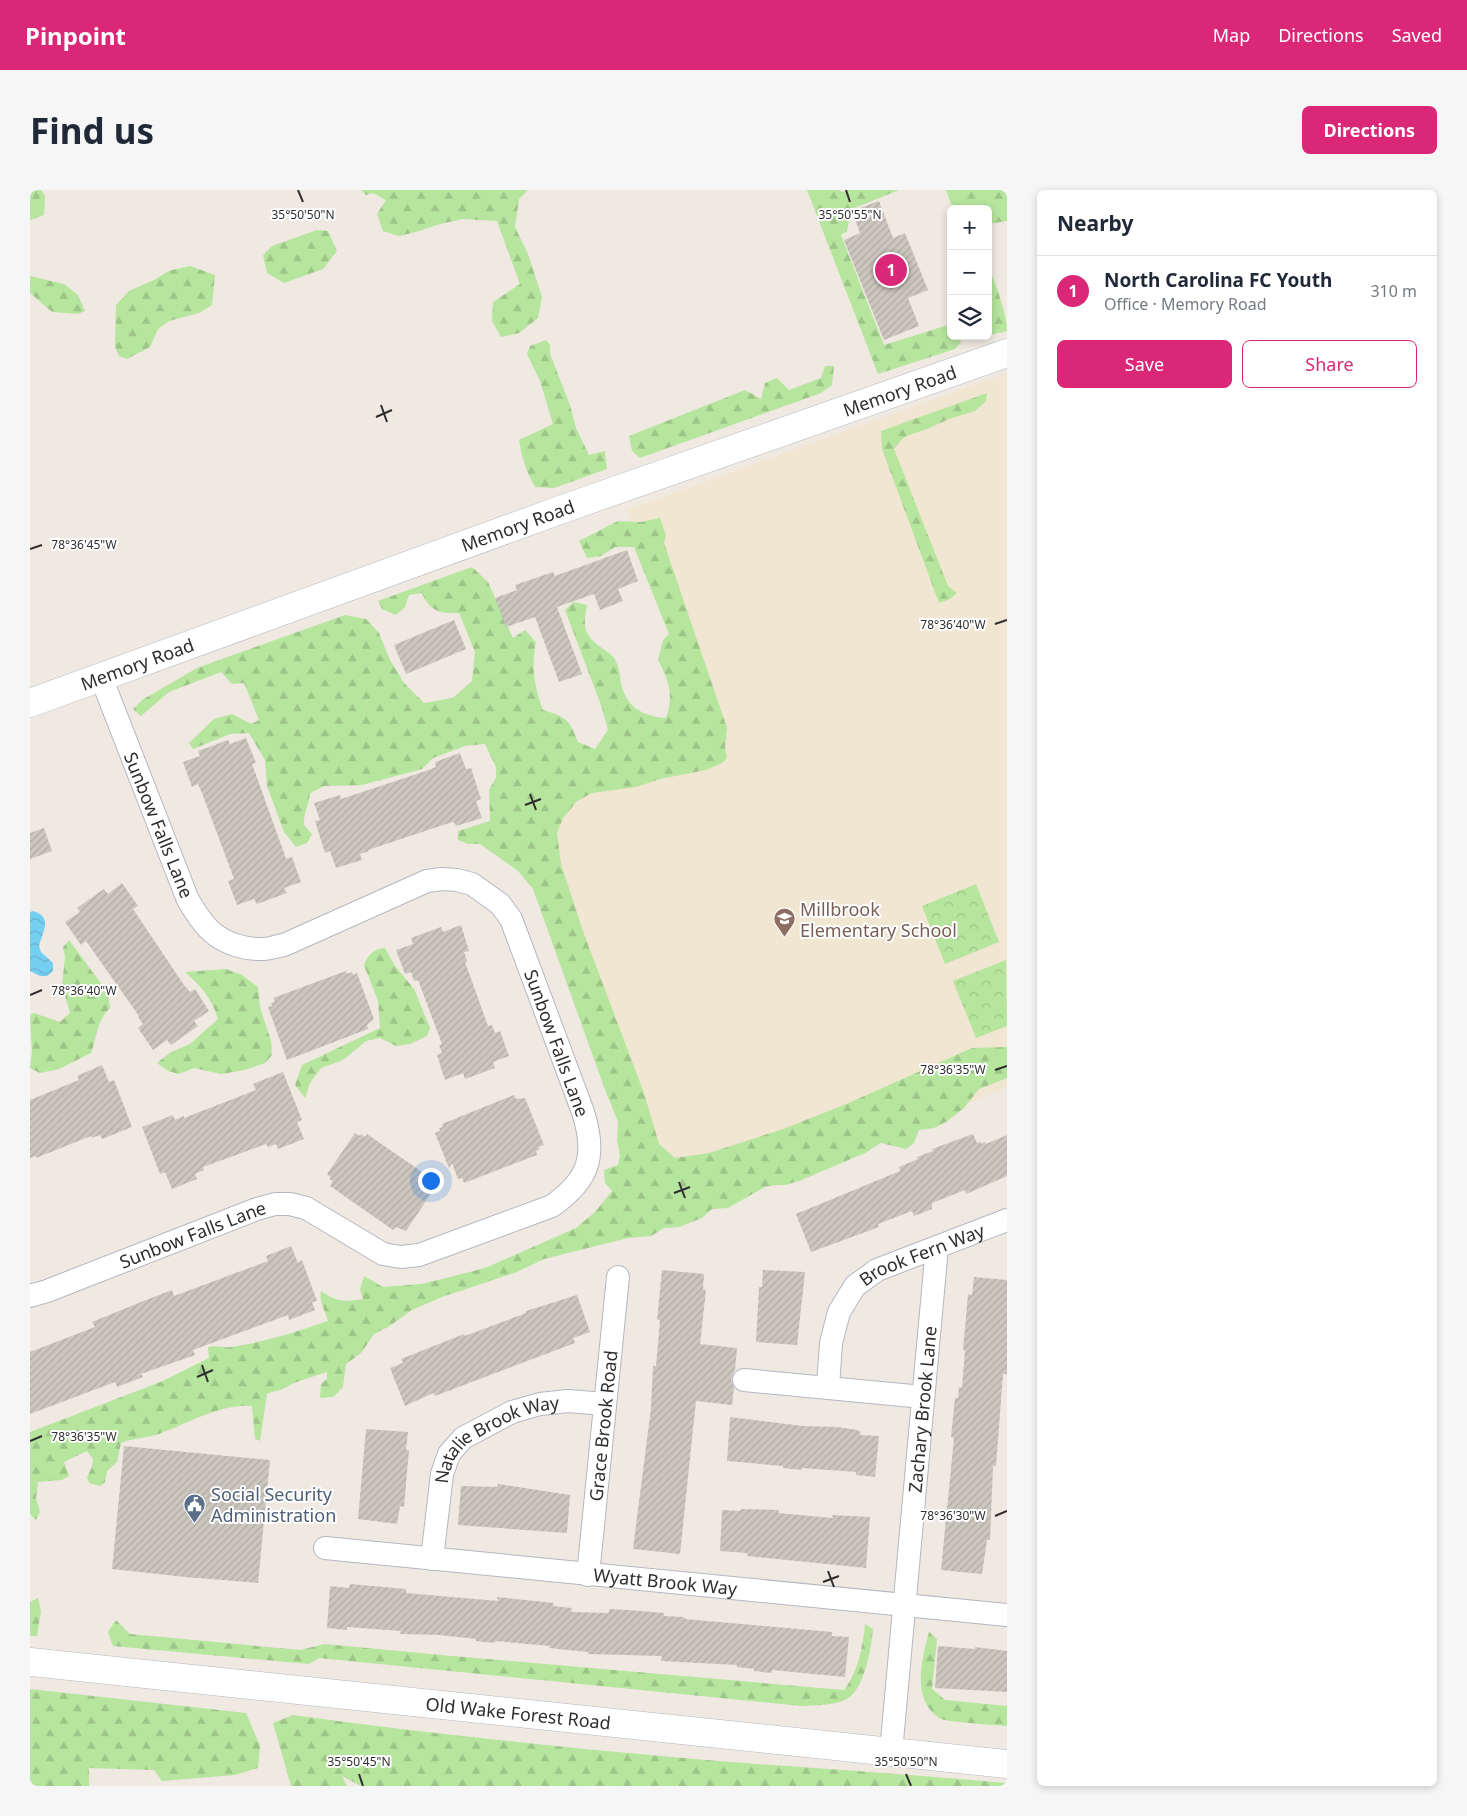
<!DOCTYPE html>
<meta charset="utf-8">
<style>
body{margin:0;font-family:"Noto Sans",sans-serif;background:#f6f6f7;color:#1f2937}
.controls{position:absolute;right:15px;top:15px;display:grid;overflow:hidden;border-radius:8px;box-shadow:0 2px 8px #0003}
.controls button{width:45px;height:45px;display:grid;place-items:center;padding:0;border:0;border-bottom:1px solid #e0e1e3;background:#fff;color:#1f2937;font:25px sans-serif}
.you{position:absolute;left:400px;top:990px;width:18px;height:18px;margin:-12px;border:4px solid #fff;border-radius:50%;background:#1a73e8;box-shadow:0 0 0 8px #1a73e833}
.badge{display:grid;place-items:center;width:32px;height:32px;border-radius:50%;background:#db2777;color:#fff;font-size:16px;font-weight:700}
.pin{position:absolute;translate:-50% -50%;border:2px solid #fff;box-shadow:0 1px 5px #0006}
.list{margin:0;padding:0;list-style:none}
h2{display:flex;justify-content:space-between;align-items:center;height:65px;margin:0;padding:0 20px;font-size:21px}
h2 small{font-size:16px;font-weight:400;color:#747a83}
.list li{display:grid;grid-template-columns:32px 1fr auto;gap:15px;align-items:center;box-sizing:border-box;height:70px;padding:0 20px;border-top:1px solid #e0e1e3}
.list b{display:block;font-size:19px;white-space:nowrap}
.list p{margin:0;font-size:16px;white-space:nowrap;color:#747a83}
.list em{font-size:16px;font-style:normal;color:#747a83}
.actions{display:flex;gap:10px;padding:15px 20px}
.actions a{flex:1;padding:11px 0;border:1px solid #db2777;border-radius:8px;text-align:center;font-size:18px;color:#db2777}
.actions .main{background:#db2777;color:#fff}
.icon{flex:none;width:28px;height:28px;fill:none;stroke:currentColor;stroke-width:2;stroke-linecap:round;stroke-linejoin:round}
.map{position:relative;flex:none;width:977px;height:1596px;overflow:hidden;border-radius:8px}
header{display:flex;align-items:center;gap:30px;box-sizing:border-box;height:70px;padding:0 25px;background:#db2777;color:#fff}
header strong{font-size:24px}
nav{display:flex;gap:28px;margin-inline-start:auto;font-size:18px}
.intro{display:flex;align-items:center;justify-content:space-between;box-sizing:border-box;height:120px;padding:0 30px}
h1{margin:0;font-size:35px}
.button{padding:12px 22px;border-radius:8px;background:#db2777;color:#fff;font-size:18px;font-weight:700}
main{display:flex;gap:30px;padding:0 30px}
aside{flex:1;background:#fff;border-radius:8px;box-shadow:0 2px 8px #0003}
.map>svg:first-child{display:block}
.education{fill:#f0e6d1}
.forest{fill:url(#forest-firs)}
.park{fill:url(#park-crowns)}
.water{fill:url(#water-waves)}
.building{fill:url(#building-hatch)}
.lines{fill:none;stroke-linecap:round;stroke-linejoin:round}
.minor-casing{stroke:#b4b7c1;stroke-width:24}
.tertiary-casing{stroke:#b4b7c1;stroke-width:29}
.minor{stroke:#fff;stroke-width:22}
.tertiary{stroke:#fff;stroke-width:28}
.ticks{fill:none;stroke:#2e2e2e;stroke-width:2}
.labels{text-anchor:middle;dominant-baseline:central;stroke-width:4;stroke-linejoin:round;paint-order:stroke}
.street-label{font-size:18px;fill:#2e2e2e;stroke:#fff}
.education-label{font-size:18px;fill:#785e54;stroke:#fff;text-anchor:start}
.service-label{font-size:18px;fill:#4e5e75;stroke:#fff;text-anchor:start}
.ticks-label{font-size:12px;text-anchor:middle;fill:#2e2e2e;stroke:#fff;stroke-width:4;stroke-linejoin:round;paint-order:stroke}
</style>
<header>
<strong>Pinpoint</strong>
<nav><a>Map</a><a>Directions</a><a>Saved</a></nav>
</header>
<div class="intro"><h1>Find us</h1><a class="button">Directions</a></div>
<main>
<div class="map">
<svg width="977" height="1596" viewBox="0 0 977 1596">
<defs>
<pattern id="forest-firs" width="22" height="20" patternUnits="userSpaceOnUse" patternTransform="scale(1.25)"><rect width="22" height="20" fill="#b6e59e"/><path d="M5 1l3.5 6h-7zM16 11l3.5 6h-7z" fill="#9dc588"/></pattern>
<pattern id="park-crowns" width="20" height="18" patternUnits="userSpaceOnUse" patternTransform="scale(1.25)"><rect width="20" height="18" fill="#b6e59e"/><path d="M2 6a3 3 0 1 1 6 0M12 15a3 3 0 1 1 6 0" fill="none" stroke="#9dc588"/></pattern>
<pattern id="water-waves" width="16" height="10" patternUnits="userSpaceOnUse" patternTransform="scale(1.25)"><rect width="16" height="10" fill="#75cff0"/><path d="M0 5q4-4 8 0t8 0" fill="none" stroke="#66b2ce"/></pattern>
<pattern id="building-hatch" width="6" height="6" patternUnits="userSpaceOnUse" patternTransform="scale(1.25)"><rect width="6" height="6" fill="#cbc7bf"/><path d="M-1 1l2-2M0 6l6-6M5 7l2-2" fill="none" stroke="#afaba4"/></pattern>
</defs>
<rect width="100%" height="100%" fill="#efe9e1"/>
<path class="education" d="M977 183V898L631 1031 478 599 672 526 597 320Z"/>
<g class="forest">
<path d="M0 0H11L15 6 14 25 0 30Z"/>
<path d="M331 0H498L489 9 485 37 498 64 512 107 508 128 489 143 471 147 462 131 463 112 490 94 467 31 433 29 410 34 386 42 369 46 353 41 347 24 356 10 343 3 336 5Z"/>
<path d="M777 0H809L812 2 819 0H869L822 19 817 41 811 45 854 155 918 135 921 136V146H930L931 152 925 159 848 184Z"/>
<path d="M916 0H977V31L958 34V19H923Z"/>
<path d="M287 40 298 41 307 61 293 79 254 93 237 83 233 65 242 56Z"/>
<path d="M958 75C965 92 977 124 977 141L960 145 958 144V121L961 116 958 110Z"/>
<path d="M160 76 185 85 182 115 169 123 139 131 128 139 120 157 97 169 89 166 85 157 86 115 99 101 126 89 138 81Z"/>
<path d="M0 86 34 94 48 105 55 121 48 124 22 122 0 103Z"/>
<path d="M516 150 520 155V164L540 215 546 238 559 265 575 261 577 279 524 298 505 297C496 282 492 267 489 250L523 234 510 191 497 164 500 156Z"/>
<path d="M795 176H804L802 195 791 203 610 268 602 261 599 246 715 200 731 209 735 193 747 188 759 200 791 188Z"/>
<path d="M957 203 956 211 945 221 919 229 897 239 879 245 872 249 864 259 918 396 927 403 920 409 909 413 852 259 851 241Z"/>
<path d="M630 328 636 345 634 353 697 538 695 558 697 568 692 573 676 580 630 589 606 597 562 603 547 611 533 628 527 643 531 674 554 744 614 903 629 954 645 968 679 963 753 939 821 912 942 858 977 857V888L949 899 934 918 916 932 904 938 889 940 884 953 876 959 851 953 835 963 769 991 755 995H746L735 997 698 1018 682 1019 672 1028 649 1037 634 1038 621 1046 598 1048 514 1069 487 1082 412 1107 382 1120 358 1137 344 1144 331 1163 316 1174 313 1197 303 1207 290 1208 291 1194 297 1189V1182C283 1187 268 1190 255 1198 250 1201 242 1201 237 1204L230 1251 225 1249 222 1216C189 1214 159 1233 129 1244 116 1248 103 1248 91 1253L87 1272 77 1281 75 1292 70 1296 59 1293 57 1287 62 1277 63 1269 57 1261 34 1272 39 1286 32 1290 8 1292 6 1308 10 1322 6 1330 0 1324V1242L133 1191 179 1168 178 1157C186 1155 193 1158 201 1157 235 1152 266 1142 298 1131 295 1119 289 1113 291 1101 306 1112 315 1112 333 1109L330 1099 334 1086 353 1097 392 1094 455 1078 546 1038 565 1022 582 1001 575 993 574 980 588 975 590 965 587 951 588 932 574 897 503 699 488 681 450 654H438L428 650V641L460 631 459 600 466 588V577L455 554 435 556 403 568 392 579 332 595 294 596 280 603C279 614 273 625 274 635L282 644 277 653 266 657 254 642 237 596 235 570 219 543 200 544 163 559 159 553 184 529 202 524 221 534 229 530 214 493 202 494 191 482 139 502 111 526 103 519 112 510 167 478 315 425 336 429 349 443 360 470 374 493 394 513 423 508 442 491 445 462 429 423C411 424 399 421 392 403L379 405 375 417 366 425 352 419 348 411 442 377 458 392 483 448 495 440 506 452C501 476 504 496 513 520 536 527 539 529 548 552L565 559 578 540 571 515 535 420 544 412 557 415C553 436 553 445 572 458 576 461 581 464 584 468 589 475 590 485 591 494 597 518 613 526 636 528 644 505 639 491 628 470L633 450 639 444 604 357H585L571 366 557 368 549 351 588 331 611 332Z"/>
<path d="M39 750 78 803 80 818C67 830 67 847 61 863L29 879 10 883 0 878 2 861 0 826 4 823 30 832 40 823 32 795 35 767 33 757Z"/>
<path d="M355 758 365 776 384 799 400 838 397 846 380 854 366 856 350 848 336 851 313 870 291 878 280 893 275 908 265 895 272 875 350 838 348 811 334 775C338 765 343 759 355 758Z"/>
<path d="M196 779 212 785 228 797 230 817 241 851 242 865 235 873 215 880 191 884 164 878 149 884 138 881 127 873 141 862 160 854 188 829C183 810 170 795 155 782Z"/>
<path d="M8 1408 11 1421 7 1446H0V1412Z"/>
<path d="M86 1430 100 1444 270 1460 295 1454 411 1465 814 1500C828 1482 833 1456 835 1434L843 1439C841 1459 835 1498 817 1509 804 1516 785 1515 771 1516L289 1468 279 1474 83 1456 78 1442Z"/>
<path d="M899 1442 907 1449 902 1499 915 1510 977 1516V1536C966 1535 917 1532 911 1529 880 1511 892 1469 899 1442Z"/>
<path d="M0 1499 216 1523 230 1556 228 1578 205 1585 132 1591 124 1580 59 1578V1596H0Z"/>
<path d="M263 1525C389 1542 515 1556 642 1567 753 1577 865 1583 977 1593V1596H331L312 1586 317 1596H261L243 1533Z"/>
</g>
<g class="park">
<path d="M946 694 969 752 915 774 892 716Z"/>
<path d="M976 770 977 836 946 848 923 791Z"/>
</g>
<path class="water" d="M3 721C24 727 12 743 9 756L11 762 23 773V781L17 786H10L0 781V722Z"/>
<g class="building">
<path d="M849 11 863 48 875 43 898 100 878 108 889 136 854 150 814 50 830 43 822 21Z"/>
<path d="M597 360 608 391 588 399 593 411 570 420 564 404 527 417 552 484 529 492 505 427 476 437 465 408 487 400 485 395 523 382 525 386Z"/>
<path d="M424 430 436 459 376 484 364 455Z"/>
<path d="M216 548 226 573 222 574 253 660 256 669 262 667 271 692 254 698 257 703 227 714 224 709 207 715 198 691 204 689 172 603 168 594 162 597 153 572 170 566 168 561 198 550 200 554Z"/>
<path d="M430 563 436 579 441 578 451 609 446 611 452 628 426 636 424 632 416 634 338 660 339 661 330 664 332 670 306 678 300 661 295 663 285 631 290 630 284 613 310 605 311 609 396 581 406 577 405 572Z"/>
<path d="M14 638 22 661 0 669V643Z"/>
<path d="M92 693 108 716 103 719 154 795 160 802 165 799 179 821 164 831 168 836 141 855 137 850 123 860 108 838 113 834 108 827 109 826 56 751 51 755 35 732 50 722 47 718 74 699 78 704Z"/>
<path d="M431 735 439 761 434 762 437 771 435 772 458 836 462 835 465 843 470 841 479 866 463 872 465 878 435 889 433 883 415 890 407 865 412 863 409 855 412 854 388 790 384 791 381 782 375 784 366 760 383 754 381 748 411 737 413 742Z"/>
<path d="M316 781 317 784 322 782 323 785 327 783 344 829 337 835 338 839 257 870 238 817 242 816 241 813 245 812 243 808Z"/>
<path d="M72 875 79 892 84 890 102 937 72 949 70 945 62 948 61 946 6 968V966L0 968V910L49 890 47 886Z"/>
<path d="M253 882 272 930 267 932 274 949 248 959 246 954 238 957 236 954 173 977 174 980 165 984 167 989 142 999 135 982 130 984 112 937 143 925 145 930 154 926V928L226 900 223 894Z"/>
<path d="M484 905 486 909 495 908 514 955 508 957 510 959 506 961 507 965 434 993 432 988 428 989 422 973 419 978 405 943 410 941 409 938 413 937 412 934Z"/>
<path d="M325 943 330 946 331 944 335 947 337 944 408 993 376 1041 366 1037 363 1040 300 996 303 991 299 989 301 987 297 984Z"/>
<path d="M943 944 947 953 951 952V954L955 952 956 954 977 945V986L936 1004 935 1000 902 1013V1019L884 1026 882 1021 848 1034 849 1037 781 1062 766 1024 870 981 869 977 888 969 887 967 903 961 902 959Z"/>
<path d="M261 1056 268 1073 272 1070 287 1111 282 1112 285 1120 259 1130 258 1125 163 1160 165 1165 111 1184 113 1187 87 1197 85 1192 0 1224V1162L65 1137 62 1132 116 1110 142 1100 144 1106 238 1071 236 1066Z"/>
<path d="M632 1080 674 1084 673 1099 676 1100 670 1154 707 1158 705 1180 701 1189 704 1198 702 1215 666 1211 650 1364 603 1359 621 1218 623 1176H626L630 1130H627Z"/>
<path d="M733 1080 775 1082 767 1155 726 1152 729 1097H732Z"/>
<path d="M944 1087 977 1090V1184H973L966 1276H963L960 1350H957L952 1384 911 1380 924 1248 921 1247 925 1208H928L929 1197 932 1198 935 1160H933L938 1104 942 1105Z"/>
<path d="M547 1105 560 1142 543 1148 545 1153 405 1206 403 1203 375 1216 360 1178 373 1173 371 1169 434 1144 435 1146 496 1123V1121Z"/>
<path d="M700 1227 773 1236 807 1237 828 1240V1241L831 1242 830 1245 849 1246 845 1287 826 1285V1282L772 1278V1280L753 1278V1276L697 1271Z"/>
<path d="M336 1239 378 1242 376 1260H379L374 1317 370 1316 367 1334 328 1329Z"/>
<path d="M94 1256 240 1270 228 1393 155 1387 82 1379Z"/>
<path d="M468 1294 540 1305 537 1343 428 1335 431 1296 467 1297Z"/>
<path d="M711 1319 749 1320 748 1323 803 1328 802 1325 840 1327 836 1378 717 1366V1363L690 1361 692 1320 710 1321Z"/>
<path d="M320 1394 376 1399V1403L468 1411 467 1407 524 1413 523 1416 542 1418 541 1422 579 1423V1419L598 1420 634 1423V1426L654 1427 655 1429 802 1442V1446L819 1447 815 1487 742 1480V1483L724 1481V1479L707 1477V1475L631 1471 632 1466 558 1464V1462L519 1458 520 1456 465 1451V1453L446 1451V1449L409 1445 370 1444 371 1441 317 1437V1440L297 1438 300 1396 319 1398Z"/>
<path d="M908 1456 945 1459V1457L977 1461V1502L905 1498Z"/>
</g>
<g class="lines">
<defs>
<g id="minor">
<path id="s1" d="M0 1106 17 1101 227 1019 245 1014H260L276 1018 353 1064 371 1067 389 1065 522 1016C559 990 567 966 553 922L481 729 470 714 442 694 427 690 412 689 397 691 254 755C247 756 240 759 234 759 217 760 195 754 182 742 172 734 165 721 158 710L71 487"/>
<path d="M714 1190 893 1207"/>
<path id="s2" d="M798 1197 801 1153 809 1122 825 1096 847 1080 977 1030"/>
<path id="s3" d="M295 1358 977 1425"/>
<path id="s4" d="M402 1369 412 1284 419 1264 433 1248 482 1222 510 1214 538 1211 575 1214"/>
<path id="s5" d="M558 1385 588 1087"/>
<path id="s6" d="M861 1562 907 1057"/>
</g>
<g id="tertiary">
<path id="s7" d="M0 513 530 320 977 163"/>
<path id="s8" d="M0 1472 977 1574"/>
</g>
</defs>
<use href="#minor" class="minor-casing"/>
<use href="#tertiary" class="tertiary-casing"/>
<use href="#minor" class="minor"/>
<use href="#tertiary" class="tertiary"/>
</g>
<path class="ticks" d="M268 0 273 12M816 0 820 12M351 215 357 232M346 227 362 220M0 359 12 355M965 434 977 430M500 604 506 620M495 615 511 609M0 805 12 800M965 880 977 876M649 992 655 1008M644 1003 660 997M172 1175 178 1192M167 1187 183 1180M0 1251 12 1246M965 1326 977 1321M798 1381 804 1397M793 1392 809 1386M329 1584 333 1596M876 1584 881 1596"/>
<defs>
<symbol id="school-pin" viewBox="-11 -11 22 30"><path d="M0 17L-7.5 6A9.5 9.5 0 1 1 7.5 6Z" fill="#8d6e63" stroke="#fff"/><path d="M0-5L7-2L0 1L-7-2ZM-4 1L0 2.5L4 1V4Q0 6-4 4Z" fill="#fff"/></symbol>
<symbol id="civic-pin" viewBox="-11 -11 22 30"><path d="M0 17L-7.5 6A9.5 9.5 0 1 1 7.5 6Z" fill="#5c6f8a" stroke="#fff"/><path d="M-.6-6.5H3V-4.5H.6V-3L4-1V1h2V6H-6V1h2V-1L-.6-3ZM-1.2 2.5V6h2.4V2.5Z" fill="#fff"/></symbol>
</defs>
<g fill-rule="evenodd">
<use href="#school-pin" x="742" y="716" width="25" height="34"/>
<use href="#civic-pin" x="152" y="1302" width="25" height="34"/>
</g>
<g class="labels">
<g class="street-label">
<text stroke="none"><textPath href="#s7" startOffset="924">Memory Road</textPath></text>
<text stroke="none"><textPath href="#s7" startOffset="519">Memory Road</textPath></text>
<text stroke="none"><textPath href="#s7" startOffset="114">Memory Road</textPath></text>
<text transform="translate(129 635) rotate(68)">Sunbow Falls Lane</text>
<text transform="translate(527 853) rotate(70)">Sunbow Falls Lane</text>
<text stroke="none"><textPath href="#s1" startOffset="174">Sunbow Falls Lane</textPath></text>
<text stroke="none"><textPath href="#s2" startOffset="181">Brook Fern Way</textPath></text>
<text stroke="none"><textPath href="#s6" startOffset="344">Zachary Brook Lane</textPath></text>
<text stroke="none"><textPath href="#s5" startOffset="150">Grace Brook Road</textPath></text>
<text stroke="none"><textPath href="#s4" startOffset="154">Natalie Brook Way</textPath></text>
<text stroke="none"><textPath href="#s3" startOffset="342">Wyatt Brook Way</textPath></text>
<text stroke="none"><textPath href="#s8" startOffset="491">Old Wake Forest Road</textPath></text>
</g>
<g class="education-label">
<text x="770" y="719">Millbrook<tspan x="770" dy="21">Elementary School</tspan></text>
</g>
<g class="service-label">
<text x="181" y="1304">Social Security<tspan x="181" dy="21">Administration</tspan></text>
</g>
</g>
<g class="ticks-label">
<text x="273" y="29">35°50'50"N</text>
<text x="820" y="29">35°50'55"N</text>
<text x="54" y="359">78°36'45"W</text>
<text x="923" y="439">78°36'40"W</text>
<text x="54" y="805">78°36'40"W</text>
<text x="923" y="884">78°36'35"W</text>
<text x="54" y="1251">78°36'35"W</text>
<text x="923" y="1330">78°36'30"W</text>
<text x="329" y="1576">35°50'45"N</text>
<text x="876" y="1576">35°50'50"N</text>
</g>
</svg>
<div class="controls">
<button>+</button>
<button>−</button>
<button><svg class="icon" aria-label="layers" viewBox="0 0 24 24"><path d="M12 4l9 5-9 5-9-5zM3 14l9 5 9-5"/></svg></button>
</div>
<div class="you"></div>
<div class="pin badge" style="left:861px;top:80px">1</div>
</div>
<aside>
<h2>Nearby<small></small></h2>
<ul class="list">
<li><span class="badge">1</span><div><b>North Carolina FC Youth</b><p>Office · Memory Road</p></div><em>310 m</em></li>
</ul>
<div class="actions"><a class="main">Save</a><a>Share</a></div>
</aside>
</main>
